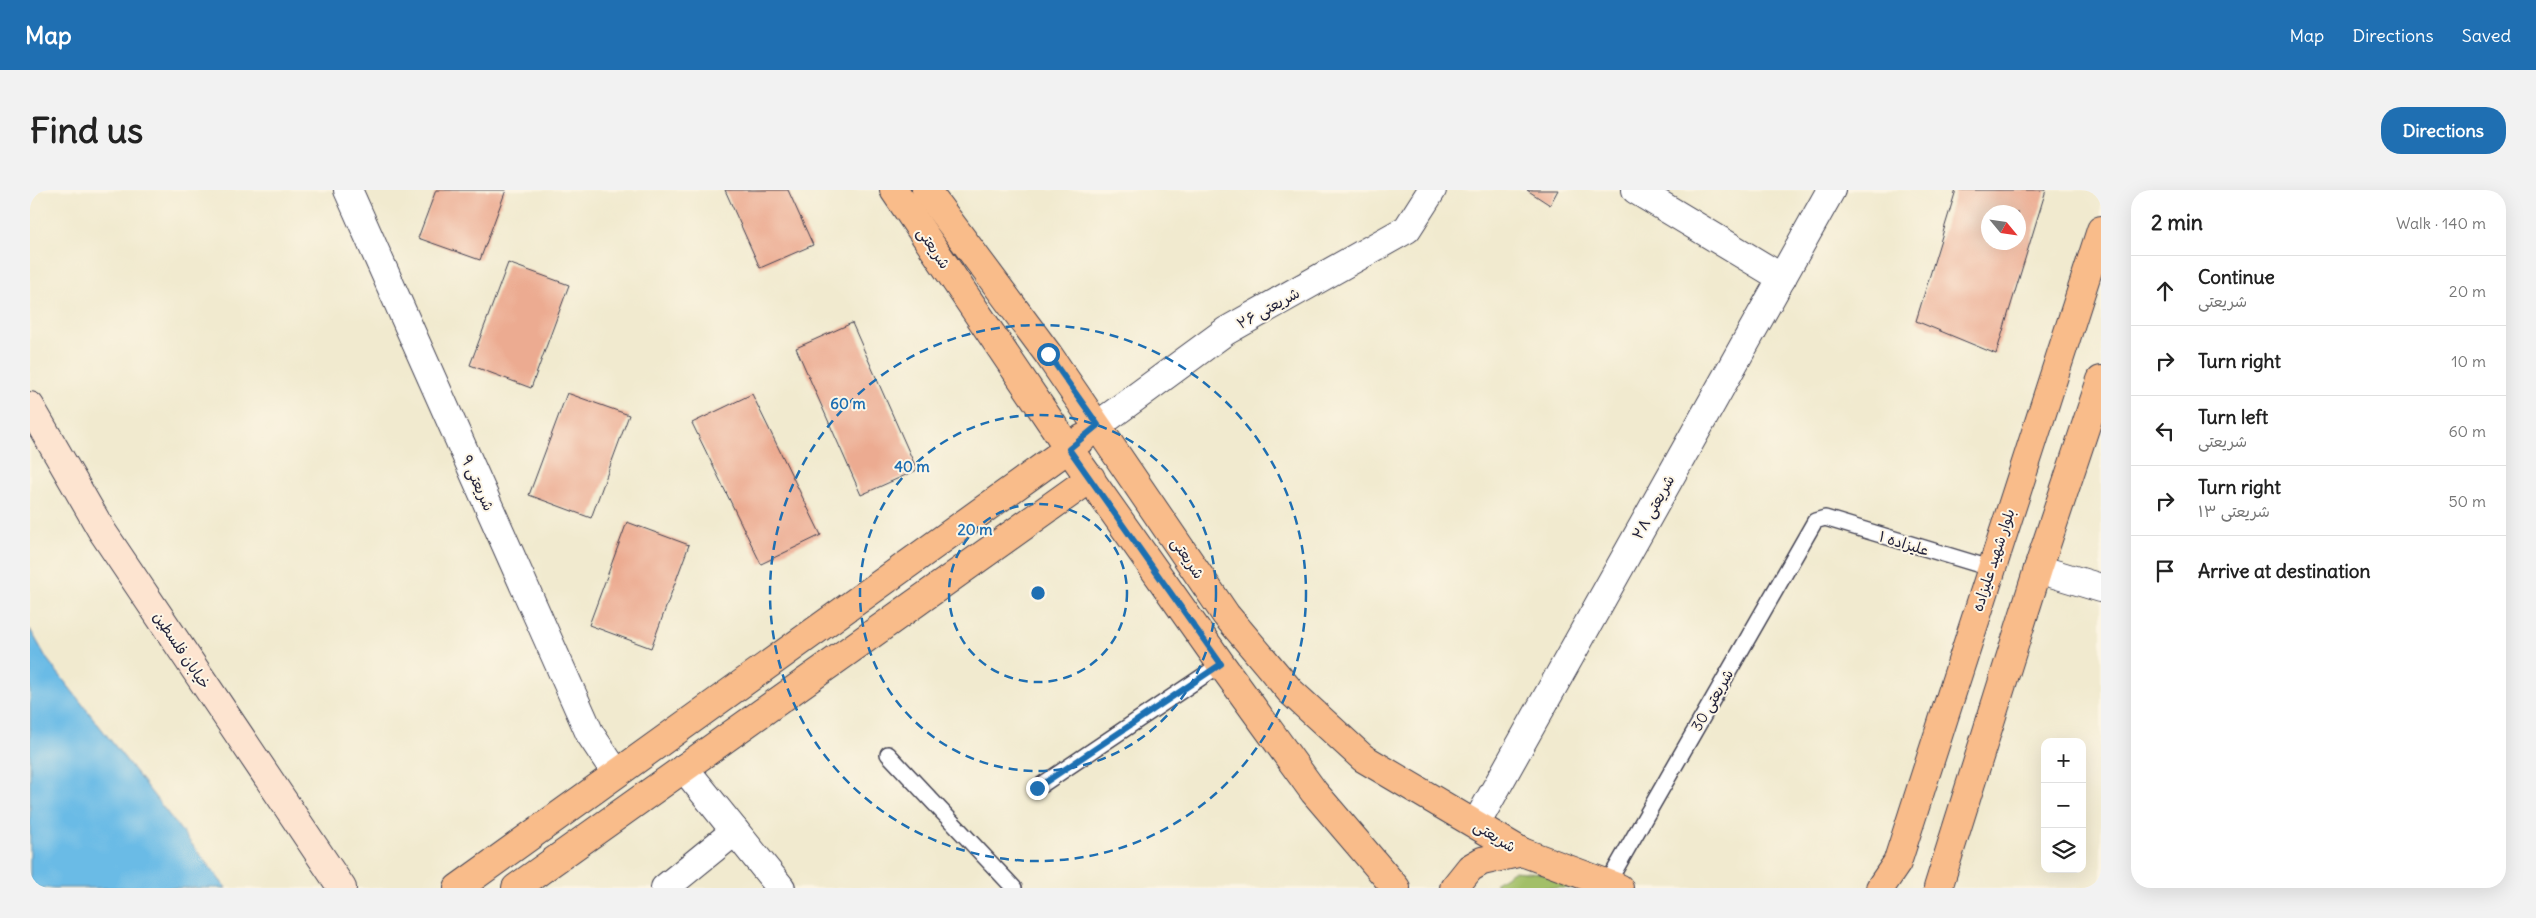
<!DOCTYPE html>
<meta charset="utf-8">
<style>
body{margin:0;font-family:Delius,"Playpen Sans Arabic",sans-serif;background:#f2f2f2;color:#222}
.controls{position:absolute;right:15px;bottom:15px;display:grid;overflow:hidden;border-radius:10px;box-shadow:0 5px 20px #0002}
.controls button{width:45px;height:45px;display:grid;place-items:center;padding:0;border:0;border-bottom:1px solid #e0e0e0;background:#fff;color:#222;font:25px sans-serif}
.compass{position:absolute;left:1951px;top:15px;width:45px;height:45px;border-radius:50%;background:#fff;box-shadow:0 5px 20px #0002;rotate:119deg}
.stop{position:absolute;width:15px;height:15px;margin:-11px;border:4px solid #1f6fb2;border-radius:50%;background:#fff}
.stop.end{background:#1f6fb2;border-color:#fff;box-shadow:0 1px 5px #0008}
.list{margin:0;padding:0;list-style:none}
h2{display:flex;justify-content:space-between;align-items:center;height:65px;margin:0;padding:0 20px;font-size:21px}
h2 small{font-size:16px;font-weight:400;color:#767676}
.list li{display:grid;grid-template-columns:32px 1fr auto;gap:15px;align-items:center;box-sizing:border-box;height:70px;padding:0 20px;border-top:1px solid #e0e0e0}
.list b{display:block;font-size:19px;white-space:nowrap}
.list p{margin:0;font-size:16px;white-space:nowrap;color:#767676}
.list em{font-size:16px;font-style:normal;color:#767676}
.icon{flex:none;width:28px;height:28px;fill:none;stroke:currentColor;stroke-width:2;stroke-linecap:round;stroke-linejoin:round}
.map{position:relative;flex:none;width:2071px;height:698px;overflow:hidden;border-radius:20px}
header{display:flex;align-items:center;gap:30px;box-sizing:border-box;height:70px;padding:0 25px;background:#1f6fb2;color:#fff}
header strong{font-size:24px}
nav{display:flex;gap:28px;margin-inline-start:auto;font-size:18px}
.intro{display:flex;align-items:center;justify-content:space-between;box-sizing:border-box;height:120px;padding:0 30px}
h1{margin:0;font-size:35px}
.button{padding:12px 22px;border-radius:20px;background:#1f6fb2;color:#fff;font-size:18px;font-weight:700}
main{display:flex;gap:30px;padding:0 30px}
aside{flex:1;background:#fff;border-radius:20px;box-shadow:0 5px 20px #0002}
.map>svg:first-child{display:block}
.green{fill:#a2bf67;stroke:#627051}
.water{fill:#6bbbe6;stroke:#466e90}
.building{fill:#ecab91;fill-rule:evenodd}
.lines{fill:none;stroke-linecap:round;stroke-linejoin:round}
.lane-casing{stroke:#414051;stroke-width:18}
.street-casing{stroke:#414051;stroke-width:30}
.secondary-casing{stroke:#414051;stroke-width:30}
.primary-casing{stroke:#414051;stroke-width:30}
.lane{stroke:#fff;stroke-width:15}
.street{stroke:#fff;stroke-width:28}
.secondary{stroke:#fde4d0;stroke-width:28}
.primary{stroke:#f9bc8a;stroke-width:28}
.route{stroke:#1f6fb2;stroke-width:6}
.ring{fill:none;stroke:#1f6fb2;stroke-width:2.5;stroke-dasharray:9 6}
.labels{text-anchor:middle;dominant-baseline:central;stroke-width:4;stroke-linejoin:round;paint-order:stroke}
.street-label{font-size:15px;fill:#22223b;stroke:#fcf5e5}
.centre{fill:#1f6fb2;stroke:#fcf5e5;stroke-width:2.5}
.ring-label{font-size:15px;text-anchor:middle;font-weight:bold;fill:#1f6fb2;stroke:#fcf5e5;stroke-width:4;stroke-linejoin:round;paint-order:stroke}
</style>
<header>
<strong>Map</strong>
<nav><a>Map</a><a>Directions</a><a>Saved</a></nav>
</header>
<div class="intro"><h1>Find us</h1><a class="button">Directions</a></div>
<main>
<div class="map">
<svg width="2071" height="698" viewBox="0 0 2071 698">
<rect width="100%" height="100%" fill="#fcf5e5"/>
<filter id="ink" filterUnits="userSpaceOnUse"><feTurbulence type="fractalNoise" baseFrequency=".02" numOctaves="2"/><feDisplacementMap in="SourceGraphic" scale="10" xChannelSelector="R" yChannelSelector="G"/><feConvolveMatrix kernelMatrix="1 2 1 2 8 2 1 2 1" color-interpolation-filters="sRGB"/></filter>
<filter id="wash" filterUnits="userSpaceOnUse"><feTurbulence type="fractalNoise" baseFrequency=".0096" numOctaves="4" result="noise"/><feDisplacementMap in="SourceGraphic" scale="20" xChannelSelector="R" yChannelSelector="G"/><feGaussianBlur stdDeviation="1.12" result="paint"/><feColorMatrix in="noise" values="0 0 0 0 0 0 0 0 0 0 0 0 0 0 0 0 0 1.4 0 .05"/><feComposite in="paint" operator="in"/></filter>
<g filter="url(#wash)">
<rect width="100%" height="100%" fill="#f1eacf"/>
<path class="green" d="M1483 681 1510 683 1549 698H1466V692Z"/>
<path class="water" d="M0 439 17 469 196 698H0Z"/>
<g id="blocks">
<g class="building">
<path d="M406 0H476L450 70 388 48Z"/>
<path d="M695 0H758L783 55 730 78Z"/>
<path d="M1497 0H1528L1520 15Z"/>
<path d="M1926 0H2016L1966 164 1886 131ZM1958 22H1988V52H1958Z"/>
<path d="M478 73 539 95 501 198 440 175Z"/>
<path d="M822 133 887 280 831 305 766 158Z"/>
<path d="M537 203 599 225 561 328 499 305Z"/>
<path d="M722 204 791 345 731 374 662 233Z"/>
<path d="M597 332 659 355 621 458 559 435Z"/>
</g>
</g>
</g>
<g filter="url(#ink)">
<use href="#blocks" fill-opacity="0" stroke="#414051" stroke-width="1"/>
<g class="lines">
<defs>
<g id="lane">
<path d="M858 564 984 698"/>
<path d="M1007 598 1191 474"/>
<path d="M1577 694 1785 331 1795 328 1960 378"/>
</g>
<g id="street">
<path d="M318 0 560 544 586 583"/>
<path d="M1606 0 1752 88"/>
<path d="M1068 235 1196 141 1377 39 1402 0"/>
<path d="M2008 379 2071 398"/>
<path d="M654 578 751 698"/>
<path d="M1446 634 1801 0"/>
<path d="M635 698 705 641"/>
</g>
<path id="secondary" d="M0 216 72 341 312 698"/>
<g id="primary">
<path d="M864 0 1039 259 1191 474 1284 602 1366 698"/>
<path d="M896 0 1018 164 1196 425 1260 501 1333 568 1492 662"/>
<path d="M428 698 1053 248"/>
<path d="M486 698 1061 288"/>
<path d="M1424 698 1440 678 1452 671 1492 662 1589 698"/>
<path d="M1850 698 1867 673 2071 40"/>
<path d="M1908 698 2008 379 2071 190"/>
</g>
</defs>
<use href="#lane" class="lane-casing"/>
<use href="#street" class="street-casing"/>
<use href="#secondary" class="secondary-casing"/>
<use href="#primary" class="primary-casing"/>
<use href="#lane" class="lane"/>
<use href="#street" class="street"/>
<use href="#secondary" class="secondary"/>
<use href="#primary" class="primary"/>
</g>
</g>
<g class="lines" filter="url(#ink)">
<path class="route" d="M1007 598 1191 474 1039 259 1068 235 1018 164"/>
</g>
<g class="ring">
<circle cx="1008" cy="403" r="89"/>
<circle cx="1008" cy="403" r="178"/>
<circle cx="1008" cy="403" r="268"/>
</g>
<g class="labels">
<g class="street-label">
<text transform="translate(904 58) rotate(56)">شریعتی</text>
<text transform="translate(1238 118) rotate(-29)">شریعتی ۲۶</text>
<text transform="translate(448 293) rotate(66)">شریعتی ۹</text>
<text transform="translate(1623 317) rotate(-61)">شریعتی ۲۸</text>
<text transform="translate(1874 353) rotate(17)">علیزاده ۱</text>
<text transform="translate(1158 368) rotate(56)">شریعتی</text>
<text transform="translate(1963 370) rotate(-72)">بلوار شهید علیزاده</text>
<text transform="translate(152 460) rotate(56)">خیابان فلسطین</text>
<text transform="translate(1682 510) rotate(-60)">شریعتی 30</text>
<text transform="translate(1465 646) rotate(32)">شریعتی</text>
</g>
</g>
<circle cx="1008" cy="403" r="8" class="centre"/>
<g class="ring-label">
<text x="818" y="219">60 m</text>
<text x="882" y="282">40 m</text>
<text x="945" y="345">20 m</text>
</g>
</svg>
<div class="controls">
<button>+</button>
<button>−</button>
<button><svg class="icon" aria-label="layers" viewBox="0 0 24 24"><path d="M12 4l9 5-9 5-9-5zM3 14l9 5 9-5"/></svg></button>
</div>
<svg class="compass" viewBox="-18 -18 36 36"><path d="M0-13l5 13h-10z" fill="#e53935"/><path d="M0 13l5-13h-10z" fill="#767676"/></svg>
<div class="stop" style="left:1018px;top:164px"></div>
<div class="stop end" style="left:1007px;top:598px"></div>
</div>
<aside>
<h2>2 min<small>Walk · 140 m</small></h2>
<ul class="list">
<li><svg class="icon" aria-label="ahead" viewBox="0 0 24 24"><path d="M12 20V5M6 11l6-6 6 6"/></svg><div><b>Continue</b><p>شریعتی</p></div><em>20 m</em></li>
<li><svg class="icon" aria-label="right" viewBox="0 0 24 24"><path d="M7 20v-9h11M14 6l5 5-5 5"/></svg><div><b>Turn right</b></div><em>10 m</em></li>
<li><svg class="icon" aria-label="left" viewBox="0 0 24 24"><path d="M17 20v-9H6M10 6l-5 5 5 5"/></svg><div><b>Turn left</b><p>شریعتی</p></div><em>60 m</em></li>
<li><svg class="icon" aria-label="right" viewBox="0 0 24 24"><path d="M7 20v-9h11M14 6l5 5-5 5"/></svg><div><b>Turn right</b><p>شریعتی ۱۳</p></div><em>50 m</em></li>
<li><svg class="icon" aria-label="arrive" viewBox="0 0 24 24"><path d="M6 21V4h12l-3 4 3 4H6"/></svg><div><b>Arrive at destination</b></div></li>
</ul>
</aside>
</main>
